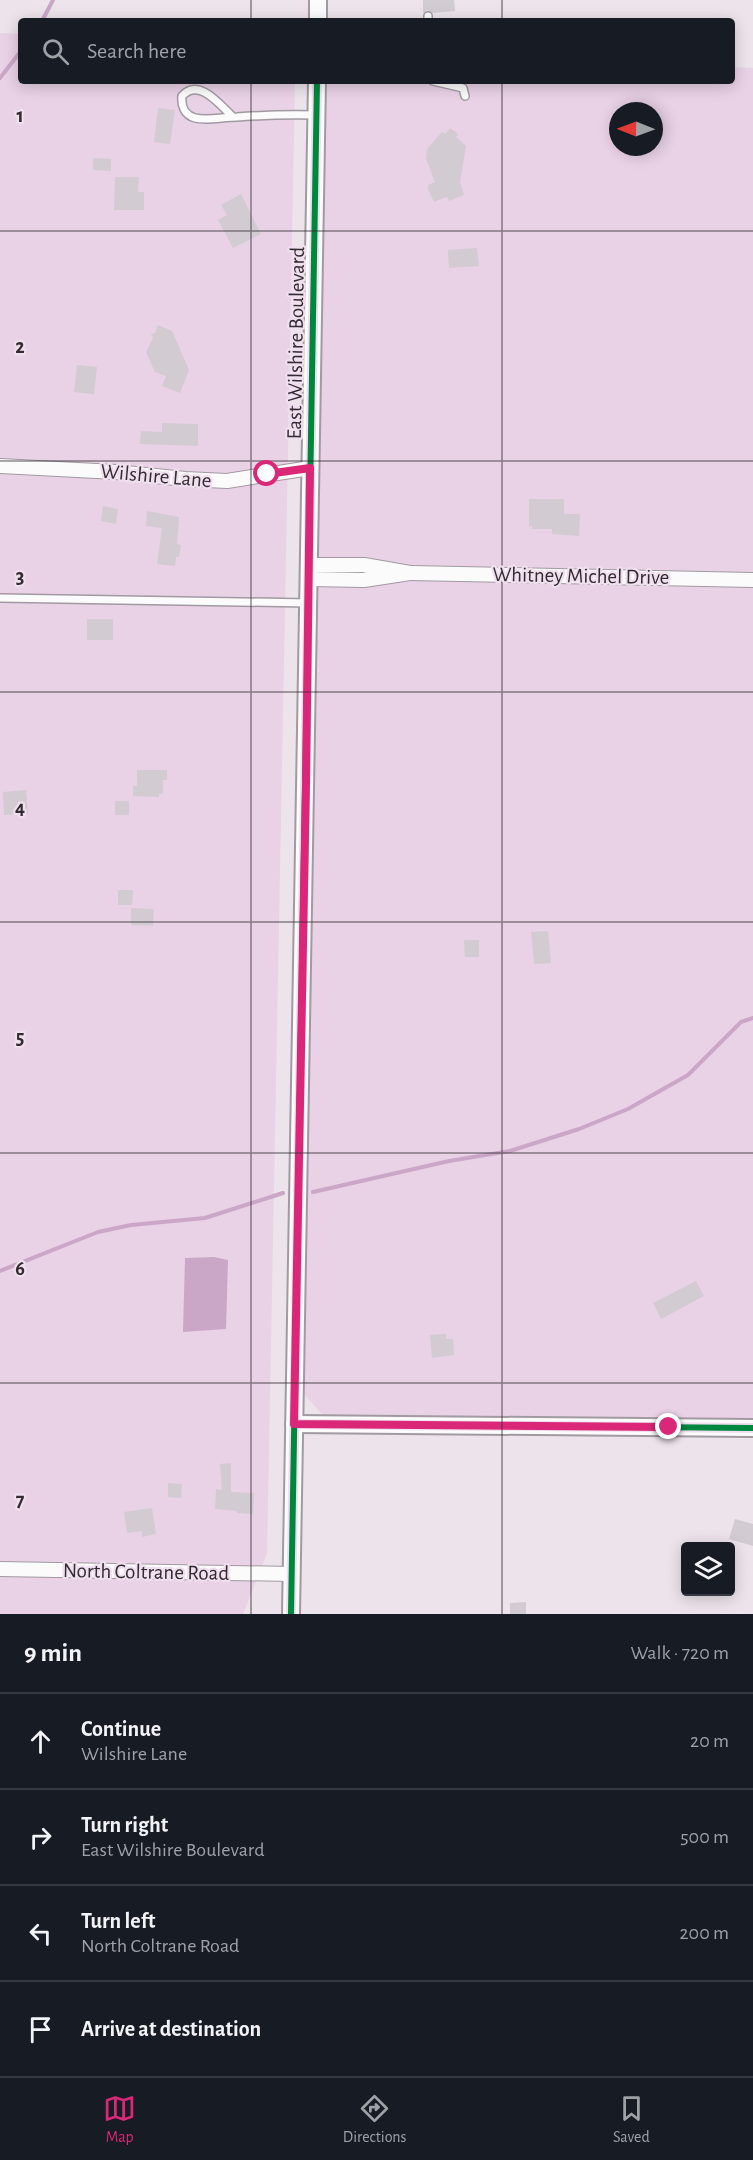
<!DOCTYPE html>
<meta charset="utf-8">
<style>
body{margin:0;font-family:"Alegreya Sans",sans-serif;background:#20242c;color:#f1f3f6}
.controls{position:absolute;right:18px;bottom:18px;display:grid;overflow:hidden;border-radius:6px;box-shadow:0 3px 15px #0003}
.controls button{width:54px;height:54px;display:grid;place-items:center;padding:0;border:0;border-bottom:2px solid #363941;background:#171b24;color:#f1f3f6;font:30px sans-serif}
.compass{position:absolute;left:609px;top:102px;width:54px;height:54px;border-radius:50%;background:#171b24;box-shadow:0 3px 15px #0003;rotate:271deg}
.stop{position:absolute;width:18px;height:18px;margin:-14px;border:4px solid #db2777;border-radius:50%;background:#fff}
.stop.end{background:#db2777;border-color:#fff;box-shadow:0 2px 6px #0008}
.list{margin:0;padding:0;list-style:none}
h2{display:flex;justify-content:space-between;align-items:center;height:78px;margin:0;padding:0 24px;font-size:26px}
h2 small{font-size:20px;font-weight:400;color:#9ea1a6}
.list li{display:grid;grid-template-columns:39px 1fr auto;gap:18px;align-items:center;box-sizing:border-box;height:96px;padding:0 24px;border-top:2px solid #363941}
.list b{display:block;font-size:22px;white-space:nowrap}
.list p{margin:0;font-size:20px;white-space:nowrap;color:#9ea1a6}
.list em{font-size:20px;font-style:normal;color:#9ea1a6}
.icon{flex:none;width:33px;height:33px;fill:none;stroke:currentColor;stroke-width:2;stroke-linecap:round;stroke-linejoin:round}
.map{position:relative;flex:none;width:753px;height:1614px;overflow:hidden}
.search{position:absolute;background:#171b24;box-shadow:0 3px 15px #0003;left:18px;right:18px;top:18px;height:66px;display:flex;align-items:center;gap:15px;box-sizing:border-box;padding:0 21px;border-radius:6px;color:#9ea1a6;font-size:22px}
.sheet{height:462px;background:#171b24}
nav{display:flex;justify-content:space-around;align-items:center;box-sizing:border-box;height:84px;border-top:2px solid #363941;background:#171b24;font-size:16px;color:#9ea1a6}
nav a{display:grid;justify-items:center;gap:3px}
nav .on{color:#db2777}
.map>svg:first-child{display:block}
.green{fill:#e9d1e6;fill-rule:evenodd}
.water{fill:#cba7c7}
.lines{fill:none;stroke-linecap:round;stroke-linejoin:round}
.stream{stroke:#cba7c7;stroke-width:4}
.building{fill:#d3cbd2}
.service-casing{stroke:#a19aa0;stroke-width:10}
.minor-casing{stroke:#a19aa0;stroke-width:16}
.tertiary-casing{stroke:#a19aa0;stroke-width:20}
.service{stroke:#fcfbfc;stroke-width:7}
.minor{stroke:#fcfbfc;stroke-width:14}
.tertiary{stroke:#fcfbfc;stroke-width:16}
.cycleway-casing{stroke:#f0dfee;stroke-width:10}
.cycleway{stroke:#00873e;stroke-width:6}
.route{stroke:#db2777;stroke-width:8}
.grid{fill:none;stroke:#322b31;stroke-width:1.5;stroke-opacity:0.55}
.labels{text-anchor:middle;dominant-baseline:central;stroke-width:4.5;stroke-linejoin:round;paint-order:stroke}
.street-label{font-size:21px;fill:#322b31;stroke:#f0dfee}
.grid-label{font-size:20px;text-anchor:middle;font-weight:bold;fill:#322b31;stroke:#f0dfee;stroke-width:4.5;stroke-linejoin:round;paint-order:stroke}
</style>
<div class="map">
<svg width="753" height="1614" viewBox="0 0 753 1614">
<rect width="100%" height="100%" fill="#ece3eb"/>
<g class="green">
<path d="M0 33 21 34V81H295L267 1553 243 1614H0Z"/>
<path d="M732 67 753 68V1419L323 1415 302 1392 324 81H732ZM618 111H654V147H618Z"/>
</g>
<path class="water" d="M214 1257 228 1260 226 1329 183 1332 185 1258Z"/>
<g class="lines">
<g class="stream">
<path d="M42 21 53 0"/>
<path d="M0 78 21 51"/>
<path d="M313 1192 449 1161 510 1151 579 1129 628 1109 688 1075 741 1022 753 1018"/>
<path d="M0 1271 98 1232 131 1225 205 1218 283 1193"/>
</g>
</g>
<g class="building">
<path d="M423 0H454L455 11 432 13 427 10 423 13Z"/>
<path d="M158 108 175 110 170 144 154 142Z"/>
<path d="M450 128 458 134 456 137 466 146 460 182 464 195 449 201 447 197 434 202 428 189V185L435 182 426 159 427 149 442 132 445 134Z"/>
<path d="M93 158 111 159V171L93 170Z"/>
<path d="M115 177H139L138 192H144V210H114Z"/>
<path d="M241 194 261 234 233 248 218 220 227 215 221 205Z"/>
<path d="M477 248 479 266 449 268 448 250Z"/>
<path d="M158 325 172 331 189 370 180 393 162 386 166 376 155 372 146 352 153 338 151 334 155 333Z"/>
<path d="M77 365 97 367 94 394 74 392Z"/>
<path d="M162 423 198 424V446L140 444 141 431 162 432Z"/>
<path d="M529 499H564V514H580L579 536 552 534V529H532V526H529Z"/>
<path d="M103 506 118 509 116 524 101 521Z"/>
<path d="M147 511 179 517 177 544 181 545 179 557H176L175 566 157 564 162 528 146 526Z"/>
<rect x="87" y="619" width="26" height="21"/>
<path d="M137 770H167V780H163V794H159V797L133 796V786H137Z"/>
<path d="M26 790 28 814 4 815 3 792Z"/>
<rect x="115" y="801" width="14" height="14"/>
<path d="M118 890H133L132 905H118Z"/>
<path d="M131 908 154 909 153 926 131 925Z"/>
<path d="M548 931 551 963 534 964 531 932Z"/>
<path d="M464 940H479V957H465Z"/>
<path d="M696 1281 704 1296 661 1319 653 1303Z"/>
<path d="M446 1334V1339H453L454 1355 432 1358 430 1335Z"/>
<path d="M231 1463V1492L254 1493 253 1514 237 1513V1511L215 1509 216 1489 222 1490 220 1464Z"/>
<path d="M168 1483 182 1484 181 1498 168 1497Z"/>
<path d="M152 1508 156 1534 142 1537V1531L127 1533 124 1512Z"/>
<path d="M735 1519 753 1524V1546L729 1539Z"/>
<path d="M526 1602V1614H510V1603Z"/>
</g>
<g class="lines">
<defs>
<g id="service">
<path d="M428 21V16"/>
<path d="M433 81 463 88 465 96"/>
<path d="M233 117C220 105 199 77 182 96 181 105 184 115 195 118 207 121 224 117 237 117 264 115 290 114 316 115"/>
<path d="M0 598 309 603"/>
</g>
<g id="minor">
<path d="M0 466 116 472 185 479 227 481 310 468"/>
<path d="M410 573 753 580"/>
<path d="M309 579 364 580 410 573 364 565H309"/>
<path d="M0 1569 291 1574"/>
</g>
<g id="tertiary">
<path d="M318 21V0"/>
<path d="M294 1424 753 1428"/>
<path d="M291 1614 317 81"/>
</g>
</defs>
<use href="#service" class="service-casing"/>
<use href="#minor" class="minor-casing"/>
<use href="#tertiary" class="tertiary-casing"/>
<use href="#service" class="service"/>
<use href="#minor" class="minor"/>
<use href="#tertiary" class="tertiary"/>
<defs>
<g id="cycleway">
<path d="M294 1424 753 1428"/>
<path d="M291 1614 317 81"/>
</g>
</defs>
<use href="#cycleway" class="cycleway-casing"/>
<use href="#cycleway" class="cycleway"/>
</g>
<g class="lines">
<path class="route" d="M267 474 310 468 306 784 294 1424 669 1427"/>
</g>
<path class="grid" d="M251 0V21M502 0V21M251 81V1614M502 81V1614M0 231H753M0 461H753M0 692H753M0 922H753M0 1153H753M0 1383H753"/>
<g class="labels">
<g class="street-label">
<text transform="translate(296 343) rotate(-89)">East Wilshire Boulevard</text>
<text transform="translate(156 476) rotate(5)">Wilshire Lane</text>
<text transform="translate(581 576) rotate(1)">Whitney Michel Drive</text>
<text transform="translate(146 1572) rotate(1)">North Coltrane Road</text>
</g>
</g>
<g class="grid-label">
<text x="20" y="122">1</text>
<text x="20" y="353">2</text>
<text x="20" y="583">3</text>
<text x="20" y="814">4</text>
<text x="20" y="1044">5</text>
<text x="20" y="1275">6</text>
<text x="20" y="1506">7</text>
</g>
</svg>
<div class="controls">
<button><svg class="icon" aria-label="layers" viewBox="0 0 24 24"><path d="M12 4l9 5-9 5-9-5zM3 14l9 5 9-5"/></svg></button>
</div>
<svg class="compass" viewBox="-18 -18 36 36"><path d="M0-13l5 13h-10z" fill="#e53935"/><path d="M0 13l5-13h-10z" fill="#9ea1a6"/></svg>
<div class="stop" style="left:267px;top:474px"></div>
<div class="stop end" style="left:669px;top:1427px"></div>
<div class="search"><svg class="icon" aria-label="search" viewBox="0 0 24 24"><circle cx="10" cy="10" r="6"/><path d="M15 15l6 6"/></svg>Search here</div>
</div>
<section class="sheet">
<h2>9 min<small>Walk · 720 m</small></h2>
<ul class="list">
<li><svg class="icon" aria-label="ahead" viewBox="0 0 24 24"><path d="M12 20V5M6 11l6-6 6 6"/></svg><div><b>Continue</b><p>Wilshire Lane</p></div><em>20 m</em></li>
<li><svg class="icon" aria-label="right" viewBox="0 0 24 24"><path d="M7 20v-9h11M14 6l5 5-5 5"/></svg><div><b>Turn right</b><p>East Wilshire Boulevard</p></div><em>500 m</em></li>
<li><svg class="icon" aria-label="left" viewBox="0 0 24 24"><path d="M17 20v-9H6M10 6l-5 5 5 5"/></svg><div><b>Turn left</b><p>North Coltrane Road</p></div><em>200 m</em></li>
<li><svg class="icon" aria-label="arrive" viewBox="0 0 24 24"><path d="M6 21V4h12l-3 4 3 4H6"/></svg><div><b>Arrive at destination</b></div></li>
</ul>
</section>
<nav>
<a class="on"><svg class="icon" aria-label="map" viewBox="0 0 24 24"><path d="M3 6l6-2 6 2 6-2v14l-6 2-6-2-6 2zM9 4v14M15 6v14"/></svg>Map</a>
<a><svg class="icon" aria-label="directions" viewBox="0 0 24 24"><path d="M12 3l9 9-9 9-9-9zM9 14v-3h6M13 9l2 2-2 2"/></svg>Directions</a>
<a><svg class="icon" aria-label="saved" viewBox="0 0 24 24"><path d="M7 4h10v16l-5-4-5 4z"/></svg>Saved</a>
</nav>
